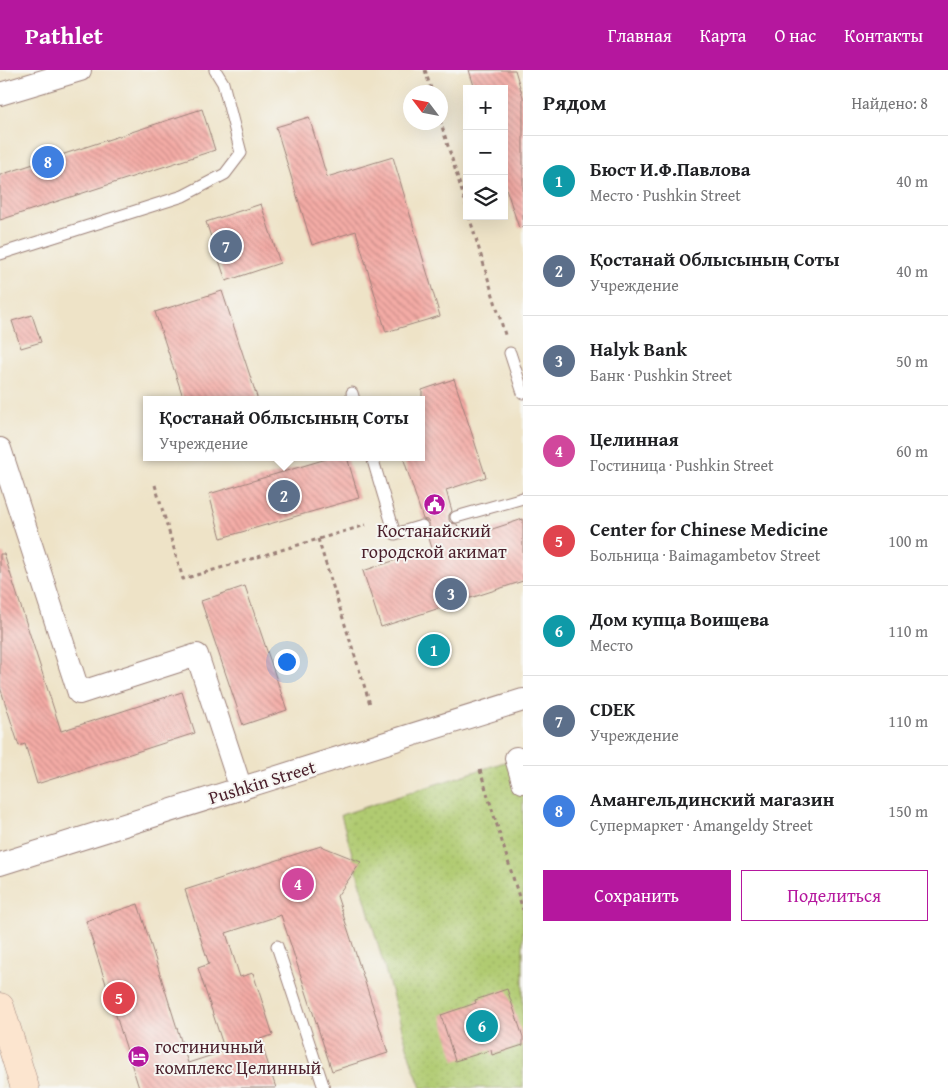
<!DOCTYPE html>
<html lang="ru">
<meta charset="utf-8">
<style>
body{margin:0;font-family:"Gentium Book Plus",serif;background:#f2f2f2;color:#202124}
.controls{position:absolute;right:15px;top:15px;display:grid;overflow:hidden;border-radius:0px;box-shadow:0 5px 20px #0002}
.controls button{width:45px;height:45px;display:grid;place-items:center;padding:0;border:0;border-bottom:1px solid #e0e0e0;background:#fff;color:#202124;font:25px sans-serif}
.compass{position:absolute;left:403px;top:15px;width:45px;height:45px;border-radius:50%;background:#fff;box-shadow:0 5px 20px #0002;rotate:302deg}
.you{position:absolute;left:286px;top:591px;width:18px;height:18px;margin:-12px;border:4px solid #fff;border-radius:50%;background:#1a73e8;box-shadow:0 0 0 8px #1a73e833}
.badge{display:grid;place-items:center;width:32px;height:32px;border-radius:50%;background:#b5179e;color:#fff;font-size:16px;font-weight:700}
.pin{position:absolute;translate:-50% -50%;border:2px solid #fff;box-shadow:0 1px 5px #0006}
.popup{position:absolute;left:143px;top:326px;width:282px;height:65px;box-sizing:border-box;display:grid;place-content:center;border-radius:0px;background:#fff;filter:drop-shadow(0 1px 4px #0005);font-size:16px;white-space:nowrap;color:#757577}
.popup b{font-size:19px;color:#202124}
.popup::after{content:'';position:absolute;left:50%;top:100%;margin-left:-10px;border:10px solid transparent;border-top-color:#fff}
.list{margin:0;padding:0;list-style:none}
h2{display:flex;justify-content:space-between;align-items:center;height:65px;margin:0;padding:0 20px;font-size:21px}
h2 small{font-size:16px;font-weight:400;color:#757577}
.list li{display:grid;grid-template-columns:32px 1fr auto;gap:15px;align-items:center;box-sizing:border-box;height:90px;padding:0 20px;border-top:1px solid #e0e0e0}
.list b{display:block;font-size:19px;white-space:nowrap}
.list p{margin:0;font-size:16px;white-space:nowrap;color:#757577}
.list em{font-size:16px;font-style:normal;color:#757577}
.actions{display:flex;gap:10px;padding:15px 20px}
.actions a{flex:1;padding:11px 0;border:1px solid #b5179e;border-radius:0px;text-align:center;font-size:18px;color:#b5179e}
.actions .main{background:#b5179e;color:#fff}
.icon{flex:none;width:28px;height:28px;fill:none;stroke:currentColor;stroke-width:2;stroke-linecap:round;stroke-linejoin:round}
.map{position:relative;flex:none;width:523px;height:1018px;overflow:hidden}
header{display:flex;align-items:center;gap:30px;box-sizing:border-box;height:70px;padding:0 25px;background:#b5179e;color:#fff}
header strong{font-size:24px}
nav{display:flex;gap:28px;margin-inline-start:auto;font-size:18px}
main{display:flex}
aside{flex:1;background:#fff}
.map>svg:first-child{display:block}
.green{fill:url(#green-dots);stroke:#7d754e}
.building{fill:url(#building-back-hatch)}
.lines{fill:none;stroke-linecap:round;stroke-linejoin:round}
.lane-casing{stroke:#9c8179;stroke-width:13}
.street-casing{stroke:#9c8179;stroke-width:24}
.secondary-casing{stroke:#9c8179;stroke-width:29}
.path{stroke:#9c8179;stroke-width:3;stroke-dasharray:4 4;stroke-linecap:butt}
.lane{stroke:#fff;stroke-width:11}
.street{stroke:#fff;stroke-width:22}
.secondary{stroke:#fce5cf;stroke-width:28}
.labels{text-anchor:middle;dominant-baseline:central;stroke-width:4;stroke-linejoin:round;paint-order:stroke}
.poi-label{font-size:18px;fill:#4a1f2b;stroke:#f6f6f2}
.street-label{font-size:18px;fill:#4a1f2b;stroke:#f6f6f2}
</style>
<header>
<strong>Pathlet</strong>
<nav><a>Главная</a><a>Карта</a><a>О нас</a><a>Контакты</a></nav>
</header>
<main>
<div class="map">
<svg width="523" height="1018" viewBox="0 0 523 1018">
<defs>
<pattern id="green-dots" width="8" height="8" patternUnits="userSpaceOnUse" patternTransform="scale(1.25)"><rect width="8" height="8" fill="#b0cb71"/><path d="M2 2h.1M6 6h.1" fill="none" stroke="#99ae62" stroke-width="1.8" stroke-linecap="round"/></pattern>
<pattern id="building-back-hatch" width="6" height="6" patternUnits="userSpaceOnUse" patternTransform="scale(1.25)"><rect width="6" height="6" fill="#f4aca6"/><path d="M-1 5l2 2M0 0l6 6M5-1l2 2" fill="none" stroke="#c88b87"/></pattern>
</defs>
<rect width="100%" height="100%" fill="#f6f6f2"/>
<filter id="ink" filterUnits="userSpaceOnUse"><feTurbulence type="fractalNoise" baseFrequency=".02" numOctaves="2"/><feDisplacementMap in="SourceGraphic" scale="10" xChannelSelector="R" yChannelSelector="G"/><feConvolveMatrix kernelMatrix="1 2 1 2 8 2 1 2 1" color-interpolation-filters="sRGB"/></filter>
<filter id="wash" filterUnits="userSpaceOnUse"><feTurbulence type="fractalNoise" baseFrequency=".0096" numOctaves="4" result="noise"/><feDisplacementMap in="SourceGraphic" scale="20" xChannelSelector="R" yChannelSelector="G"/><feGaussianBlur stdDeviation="1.12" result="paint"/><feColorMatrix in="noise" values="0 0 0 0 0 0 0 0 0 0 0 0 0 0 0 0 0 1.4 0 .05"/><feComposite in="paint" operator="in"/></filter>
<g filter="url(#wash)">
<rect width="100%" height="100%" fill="#eee3c7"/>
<path class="green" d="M523 686V1018H421L412 994 341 745Z"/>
<g id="blocks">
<g class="building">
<path d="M469 0H515L523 27V157L519 158 504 112V19H475Z"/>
<path d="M202 39 215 80 0 150V105Z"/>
<path d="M309 47 327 107 393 87 440 246 386 262 356 161 312 175 276 57Z"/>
<path d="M261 134 280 193 226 211 206 152Z"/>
<path d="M222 221 258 330H184L155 242Z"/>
<path d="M32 245 41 272 21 278 12 251Z"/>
<path d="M454 309 486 407 446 420 452 441 449 445V450L451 453 457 454 462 469 523 449V511L381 557 363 501 432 478 427 462 429 458V453L427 450 423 449 403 387H422V320Z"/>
<path d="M333 387H347L359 428 221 468 209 424Z"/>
<path d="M0 484H4L61 661 182 622 195 663 37 714 25 674 19 676 0 617Z"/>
<path d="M245 516 287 640 243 655 201 531Z"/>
<path d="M321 776 361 792 337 826 388 983 332 1001 281 845 226 863 240 907 253 903 273 965 260 969 276 1018H139L86 851 138 834 188 993 225 981 198 898 209 894 185 820Z"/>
<path d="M507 919 523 967V975L492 985 491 980 455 991 441 945 476 933 475 930Z"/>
</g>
</g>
</g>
<g filter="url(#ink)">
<use href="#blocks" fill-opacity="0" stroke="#9c8179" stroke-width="1"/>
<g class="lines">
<defs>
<g id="lane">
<path d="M0 184 183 126 225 104 241 83 223 13 215 0"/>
<path d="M510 283 523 323"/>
<path d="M352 323 354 330"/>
<path d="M372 387 395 464 422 456"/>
<path d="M456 447 523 428"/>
<path d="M277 876 324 1018"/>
</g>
<g id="street">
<path d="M0 24 80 0"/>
<path d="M0 379 79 623 197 585 241 719"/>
<path d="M516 688 523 712"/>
<path d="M0 794 523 630"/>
</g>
<path id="secondary" d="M0 937 25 1018"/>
</defs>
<use href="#lane" class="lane-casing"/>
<use href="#street" class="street-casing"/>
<use href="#secondary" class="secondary-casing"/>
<g class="path">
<path d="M425 0 432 22"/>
<path d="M440 50 467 138"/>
<path d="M469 146 506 268"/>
<path d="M155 415 183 509 366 455"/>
<path d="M318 469 370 634"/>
<path d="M480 700 523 840"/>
</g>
<use href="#lane" class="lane"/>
<use href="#street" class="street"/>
<use href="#secondary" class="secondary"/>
</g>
</g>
<defs>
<symbol id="civic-disc" viewBox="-11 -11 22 22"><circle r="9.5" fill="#b5179e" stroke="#f6f6f2"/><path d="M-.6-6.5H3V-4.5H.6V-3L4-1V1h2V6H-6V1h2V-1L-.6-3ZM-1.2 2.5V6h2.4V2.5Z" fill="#fff"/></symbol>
<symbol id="hotel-disc" viewBox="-11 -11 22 22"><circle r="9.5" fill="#b5179e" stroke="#f6f6f2"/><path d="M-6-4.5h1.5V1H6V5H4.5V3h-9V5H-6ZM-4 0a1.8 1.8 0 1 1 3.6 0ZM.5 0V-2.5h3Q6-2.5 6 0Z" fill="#fff"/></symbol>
</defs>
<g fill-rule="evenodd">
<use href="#civic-disc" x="422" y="422" width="25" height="25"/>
<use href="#hotel-disc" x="126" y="974" width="25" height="25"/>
</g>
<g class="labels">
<g class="poi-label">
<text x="434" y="460">Костанайский<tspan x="434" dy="21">городской акимат</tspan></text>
<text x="155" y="976" text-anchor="start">гостиничный<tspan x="155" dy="21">комплекс Целинный</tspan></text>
</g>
<g class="street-label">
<text transform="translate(262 712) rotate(-17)">Pushkin Street</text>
</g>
</g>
</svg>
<div class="controls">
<button>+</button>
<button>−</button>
<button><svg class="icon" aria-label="layers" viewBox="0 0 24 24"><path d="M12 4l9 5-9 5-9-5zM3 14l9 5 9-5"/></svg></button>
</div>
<svg class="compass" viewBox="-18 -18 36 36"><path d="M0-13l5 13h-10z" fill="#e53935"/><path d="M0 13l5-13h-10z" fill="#757577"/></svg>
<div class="you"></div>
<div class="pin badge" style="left:434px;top:580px;background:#0f9aa8">1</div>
<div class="pin badge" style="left:284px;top:426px;background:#5c6f8a">2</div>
<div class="popup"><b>Қостанай Облысының Соты</b>Учреждение</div>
<div class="pin badge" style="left:451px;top:524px;background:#5c6f8a">3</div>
<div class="pin badge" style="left:298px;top:814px;background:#d1479c">4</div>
<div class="pin badge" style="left:119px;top:928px;background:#e0444e">5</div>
<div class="pin badge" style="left:482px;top:956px;background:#0f9aa8">6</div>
<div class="pin badge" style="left:226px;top:176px;background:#5c6f8a">7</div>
<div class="pin badge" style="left:48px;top:92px;background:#3f7fe0">8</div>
</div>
<aside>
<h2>Рядом<small>Найдено: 8</small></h2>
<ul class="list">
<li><span class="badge" style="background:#0f9aa8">1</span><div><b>Бюст И.Ф.Павлова</b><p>Место · Pushkin Street</p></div><em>40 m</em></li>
<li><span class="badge" style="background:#5c6f8a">2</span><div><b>Қостанай Облысының Соты</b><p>Учреждение</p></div><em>40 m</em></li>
<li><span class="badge" style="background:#5c6f8a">3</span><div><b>Halyk Bank</b><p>Банк · Pushkin Street</p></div><em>50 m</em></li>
<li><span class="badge" style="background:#d1479c">4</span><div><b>Целинная</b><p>Гостиница · Pushkin Street</p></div><em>60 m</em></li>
<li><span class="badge" style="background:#e0444e">5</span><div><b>Center for Chinese Medicine</b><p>Больница · Baimagambetov Street</p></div><em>100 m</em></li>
<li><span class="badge" style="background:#0f9aa8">6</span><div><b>Дом купца Воищева</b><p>Место</p></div><em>110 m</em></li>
<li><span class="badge" style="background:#5c6f8a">7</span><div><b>CDEK</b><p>Учреждение</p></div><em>110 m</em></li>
<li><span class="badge" style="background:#3f7fe0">8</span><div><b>Амангельдинский магазин</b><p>Супермаркет · Amangeldy Street</p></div><em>150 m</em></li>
</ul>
<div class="actions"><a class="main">Сохранить</a><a>Поделиться</a></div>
</aside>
</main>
